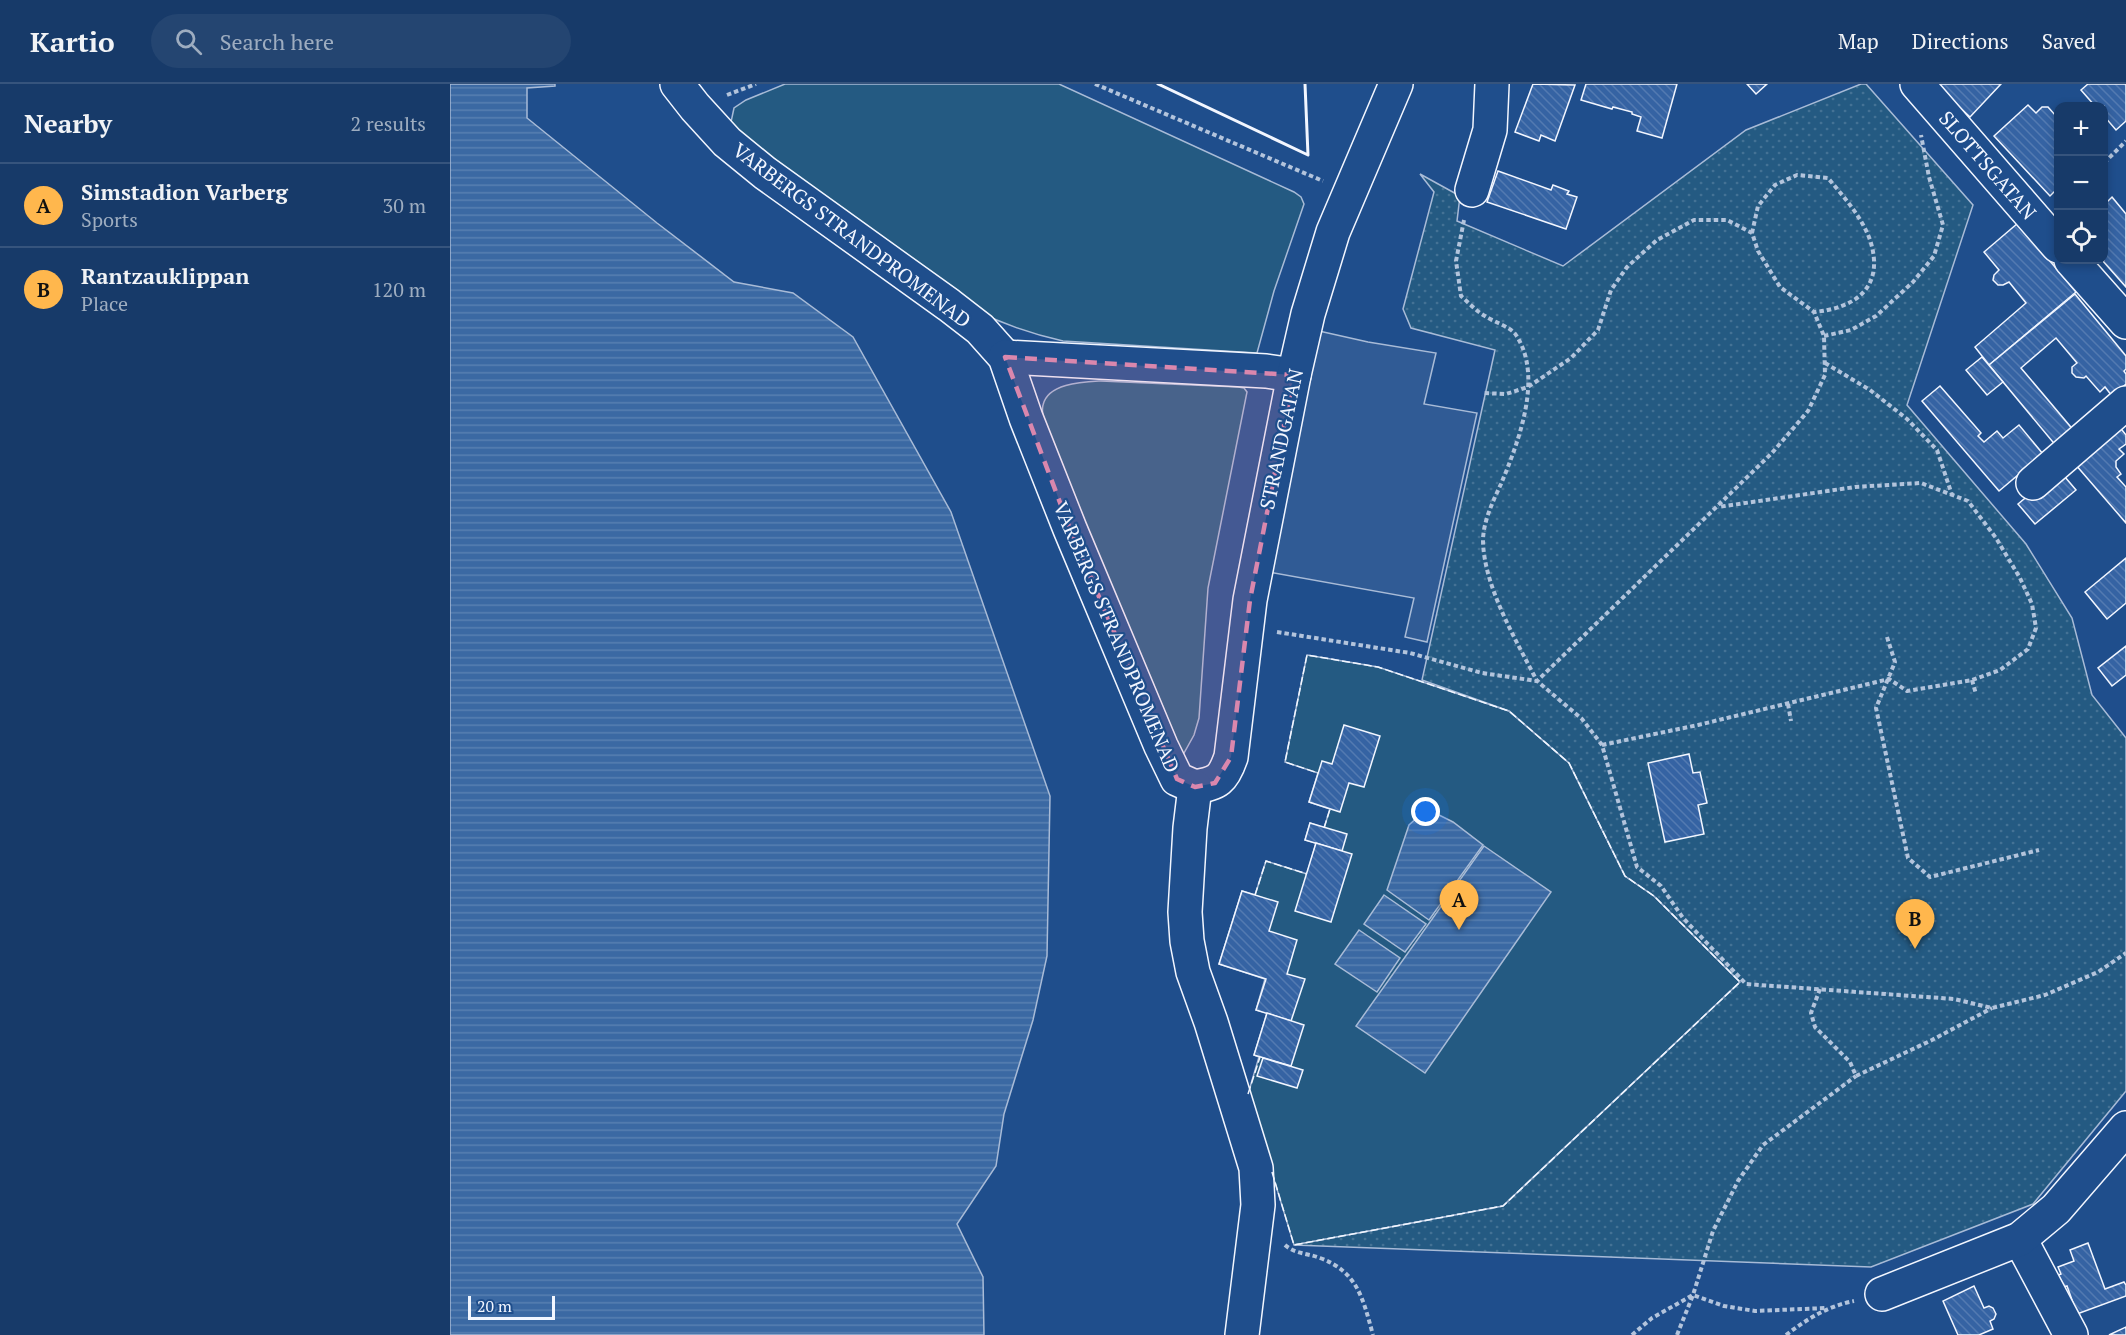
<!DOCTYPE html>
<meta charset="utf-8">
<style>
body{margin:0;font-family:"PT Serif",serif;background:#244571;color:#f1f3f6}
.controls{position:absolute;right:18px;top:18px;display:grid;overflow:hidden;border-radius:12px;box-shadow:0 3px 9px #0003}
.controls button{width:54px;height:54px;display:grid;place-items:center;padding:0;border:0;border-bottom:2px solid #36547d;background:#173a69;color:#f1f3f6;font:30px sans-serif}
.scale{position:absolute;left:18px;bottom:15px;width:87px;box-sizing:border-box;padding-left:6px;border:3px solid #f2f6ff;border-top:0;font-size:16px;line-height:21px;white-space:nowrap;color:#f2f6ff;-webkit-text-stroke:4px #1f4e8c;paint-order:stroke}
.you{position:absolute;left:976px;top:728px;width:21px;height:21px;margin:-15px;border:4px solid #fff;border-radius:50%;background:#1a73e8;box-shadow:0 0 0 9px #1a73e833}
.badge{display:grid;place-items:center;width:39px;height:39px;border-radius:50%;background:#ffb74d;color:#111;font-size:20px;font-weight:700}
.pin{position:absolute;translate:-50% -50px;filter:drop-shadow(0 2px 3px #0008)}
.pin::after{content:'';position:absolute;top:32px;width:21px;height:18px;background:inherit;clip-path:polygon(0 0,100% 0,50% 100%)}
.list{margin:0;padding:0;list-style:none}
h2{display:flex;justify-content:space-between;align-items:center;height:78px;margin:0;padding:0 24px;font-size:26px}
h2 small{font-size:20px;font-weight:400;color:#9eadc0}
.list li{display:grid;grid-template-columns:39px 1fr auto;gap:18px;align-items:center;box-sizing:border-box;height:84px;padding:0 24px;border-top:2px solid #36547d}
.list b{display:block;font-size:22px;white-space:nowrap}
.list p{margin:0;font-size:20px;white-space:nowrap;color:#9eadc0}
.list em{font-size:20px;font-style:normal;color:#9eadc0}
.icon{flex:none;width:33px;height:33px;fill:none;stroke:currentColor;stroke-width:2;stroke-linecap:round;stroke-linejoin:round}
.map{position:relative;flex:none;width:1676px;height:1251px;overflow:hidden}
header{display:flex;align-items:center;gap:36px;box-sizing:border-box;height:84px;padding:0 30px;background:#173a69;border-bottom:2px solid #36547d}
header strong{font-size:28px}
nav{display:flex;gap:33px;margin-inline-start:auto;font-size:21px}
.search{width:420px;height:54px;background:#244571;display:flex;align-items:center;gap:15px;box-sizing:border-box;padding:0 21px;border-radius:33px;color:#9eadc0;font-size:22px}
main{display:flex}
aside{flex:1;background:#173a69}
.map>svg:first-child{display:block}
.grass{fill:#245a82;stroke:#a8bbd7;stroke-width:1.5}
.park{fill:url(#park-dots);stroke:#a8bbd7;stroke-width:1.5}
.parking{fill:#305b95;stroke:#a8bbd7;stroke-width:1.5}
.water{fill:url(#water-rules);stroke:#a8bbd7;stroke-width:1.5}
.building{fill:url(#building-back-hatch);stroke:#f2f6ff;stroke-width:1.5}
.lines{fill:none;stroke-linecap:round;stroke-linejoin:round}
.minor-casing{stroke:#f2f6ff;stroke-width:36}
.path{stroke:#b3c4dc;stroke-width:4;stroke-dasharray:4.5 3;stroke-linecap:butt}
.minor{stroke:#1f4e8c;stroke-width:33}
.fence{stroke:#f2f6ff;stroke-width:1.5;stroke-dasharray:8 3;stroke-linecap:butt}
.wall{stroke:#f2f6ff;stroke-width:3}
.marked{fill:#da87ad;fill-opacity:0.2;stroke:#da87ad;stroke-width:4.5;stroke-dasharray:12 8;stroke-linejoin:round}
.labels{text-anchor:middle;dominant-baseline:central;stroke-width:4.5;stroke-linejoin:round;paint-order:stroke}
.street-label{font-size:20px;fill:#f2f6ff;stroke:#1f4e8c}
</style>
<header>
<strong>Kartio</strong>
<div class="search"><svg class="icon" aria-label="search" viewBox="0 0 24 24"><circle cx="10" cy="10" r="6"/><path d="M15 15l6 6"/></svg>Search here</div>
<nav><a>Map</a><a>Directions</a><a>Saved</a></nav>
</header>
<main>
<aside>
<h2>Nearby<small>2 results</small></h2>
<ul class="list">
<li><span class="badge">A</span><div><b>Simstadion Varberg</b><p>Sports</p></div><em>30 m</em></li>
<li><span class="badge">B</span><div><b>Rantzauklippan</b><p>Place</p></div><em>120 m</em></li>
</ul>
</aside>
<div class="map">
<svg width="1676" height="1251" viewBox="0 0 1676 1251">
<defs>
<pattern id="park-dots" width="8" height="8" patternUnits="userSpaceOnUse" patternTransform="scale(1.5)"><rect width="8" height="8" fill="#245a82"/><path d="M2 2h.1M6 6h.1" fill="none" stroke="#447295" stroke-width="1.8" stroke-linecap="round"/></pattern>
<pattern id="water-rules" width="6" height="5" patternUnits="userSpaceOnUse" patternTransform="scale(1.5)"><rect width="6" height="5" fill="#3b69a3"/><path d="M0 2.5h6" fill="none" stroke="#587fb1"/></pattern>
<pattern id="building-back-hatch" width="6" height="6" patternUnits="userSpaceOnUse" patternTransform="scale(1.5)"><rect width="6" height="6" fill="#3563a3"/><path d="M-1 5l2 2M0 0l6 6M5-1l2 2" fill="none" stroke="#537ab1"/></pattern>
</defs>
<rect width="100%" height="100%" fill="#1f4e8c"/>
<g class="grass">
<path d="M335 0H609L844 108 851 113 854 120 824 207 807 269 613 257C582 250 555 241 527 227L307 69 281 38 284 24 296 16Z"/>
<path d="M651 297 788 303 794 304 797 308 758 504 749 634 744 651 734 669H729L595 344C594 337 591 328 593 321 598 299 633 298 651 297Z"/>
<path d="M857 571 928 583 1059 627 1119 679 1175 792 1204 812 1290 898 1053 1122 844 1161 798 1010 809 973 804 971 817 929 806 926 815 895 769 880 792 807 805 811 816 777 857 790 866 759 855 756 860 739 874 744 880 725 859 718 868 689 835 678Z"/>
</g>
<path class="park" d="M1411 0H1416L1523 121 1457 321 1576 460 1622 534 1642 611 1676 654V1007L1583 1120 1421 1183 844 1161 1053 1122 1290 898 1204 812 1175 792 1119 679 1059 627 972 596 1045 266 961 244 953 225 984 108 970 90 1010 112 1007 137 1113 182 1296 46Z"/>
<path class="parking" d="M869 247 918 258 986 269 974 320 1027 329 977 558 955 553 964 514 818 488Z"/>
<g class="water">
<path d="M0 0H105V2L77 4V34L207 139 284 198 343 209 403 253 501 428 600 712 597 872 583 936 554 1030 546 1082 507 1140 533 1193 534 1251H0Z"/>
<path d="M989 731 1003 738 1033 761 979 836 937 806 959 741 969 732Z"/>
<path d="M1034 762 1101 808 975 989 906 942Z"/>
<path d="M934 811 976 840 955 868 914 840Z"/>
<path d="M909 846 950 874 927 908 885 880Z"/>
</g>
<g class="building">
<path d="M1083 0 1125 1 1105 57 1091 51 1089 57 1065 48Z"/>
<path d="M1136 0H1227L1212 54 1187 47 1191 33 1182 30V28L1163 23 1162 25 1131 16Z"/>
<path d="M1297 0H1317L1306 10Z"/>
<path d="M1485 0H1551L1520 33Z"/>
<path d="M1638 0H1676V37L1666 46 1654 32V22H1645L1631 6Z"/>
<path d="M1578 21 1586 29 1592 23H1598L1606 32 1607 39H1608V104L1600 112 1544 52Z"/>
<path d="M1048 87 1101 106 1103 101 1119 107 1117 110 1127 113 1116 145 1037 118Z"/>
<path d="M1662 113 1676 130V203L1652 176H1654V121Z"/>
<path d="M1568 139 1626 208 1539 281 1525 263 1576 219 1559 198 1553 201H1548L1543 196 1544 191 1549 186 1534 168Z"/>
<path d="M1625 210 1676 272V285L1674 287 1676 290V300L1662 312 1655 303 1650 308 1636 292 1634 294 1626 293 1622 289V283L1627 279 1606 254 1571 284 1625 348 1607 363 1539 281Z"/>
<path d="M1532 273 1553 298 1537 311 1516 286Z"/>
<path d="M1490 302 1531 349 1528 352 1534 358 1547 347 1553 354 1569 341 1593 370 1549 407 1472 317Z"/>
<path d="M1664 336 1676 351V360L1669 365 1674 370 1666 377V383L1671 390 1667 393 1676 403V439L1619 373Z"/>
<path d="M1609 386 1626 406 1585 440 1568 420Z"/>
<path d="M1676 474V519L1657 535 1635 508Z"/>
<path d="M1676 562V591L1662 602 1648 584Z"/>
<path d="M894 641 930 652 914 703 899 699 890 728 859 718 872 677 882 680Z"/>
<path d="M1239 670 1243 689 1250 688 1257 719 1248 721 1254 750 1215 758 1198 679Z"/>
<path d="M860 739 897 750 892 767 855 756Z"/>
<path d="M866 759 902 770 881 838 845 827Z"/>
<path d="M792 807 828 818 819 847 847 856 837 890 855 895 841 937 806 926 816 895 769 880Z"/>
<path d="M817 929 854 941 841 982 804 971Z"/>
<path d="M813 974 853 986 847 1004 807 992Z"/>
<path d="M1638 1159 1655 1205 1674 1198 1676 1201V1212L1627 1230 1617 1202 1607 1205 1603 1193 1611 1190 1608 1183 1624 1177 1620 1166Z"/>
<path d="M1524 1202 1534 1224 1539 1222 1543 1224 1546 1230 1544 1235 1540 1237 1543 1245 1529 1251H1508L1493 1217Z"/>
<path d="M1676 1243V1251H1659Z"/>
</g>
<g class="lines">
<defs>
<g id="minor">
<path d="M227 0 245 23 277 58 315 89 499 221 530 245 555 273 576 334 620 445 711 662 727 695 745 703"/>
<path d="M1467 0 1608 162"/>
<path d="M1022 106 1040 46 1042 0"/>
<path d="M1621 176 1676 238"/>
<path d="M555 273 816 287 844 291"/>
<path d="M1583 399 1676 319"/>
<path d="M745 703C768 699 773 696 781 673L800 516 844 291 858 230 883 148 946 0"/>
<path d="M745 703 740 744 735 828 737 857 743 888 761 938 806 1084 808 1121 792 1251"/>
<path d="M1570 1155 1621 1251"/>
<path d="M1432 1210 1570 1155 1606 1125 1676 1044"/>
</g>
</defs>
<use href="#minor" class="minor-casing"/>
<g class="path">
<path d="M645 0 873 97"/>
<path d="M277 11 306 0"/>
<path d="M1654 79 1676 57"/>
<path d="M1014 136 1006 177 1011 212C1019 219 1026 227 1035 232 1044 238 1061 243 1066 251 1094 293 1068 359 1051 400 1043 417 1033 438 1033 457 1034 503 1066 556 1087 597L1322 369 1358 327 1375 291 1374 252 1364 228 1330 203 1308 167 1302 149 1277 136H1244L1207 156 1177 183 1161 206 1148 246 1121 274 1078 303 1056 310 1033 309"/>
<path d="M1302 149 1308 122 1325 101 1347 91 1378 94C1393 112 1412 133 1420 156 1435 202 1407 224 1364 228"/>
<path d="M1374 252 1401 246 1426 232 1463 198 1484 172 1493 141 1479 93 1471 51"/>
<path d="M1375 279 1420 306 1457 335 1487 366 1502 411"/>
<path d="M827 548 960 569 1032 589 1087 597 1132 635 1152 661 1187 783 1211 802 1233 834 1296 900 1504 915 1542 924 1595 911 1648 888 1676 869"/>
<path d="M1437 553 1445 578 1426 624 1458 774 1480 793 1589 766"/>
<path d="M1522 596 1526 610"/>
<path d="M1338 620 1341 637"/>
<path d="M1152 661 1248 641 1439 595 1457 607 1522 596 1550 586 1578 565 1586 544 1582 520 1570 494 1546 454 1518 417 1471 399 1405 403 1268 423"/>
<path d="M1370 905 1361 929 1365 943 1400 978 1406 992 1482 956 1542 924"/>
<path d="M835 1161C845 1170 857 1169 870 1174 908 1188 913 1215 923 1251"/>
<path d="M1182 1251 1202 1234 1243 1211 1274 1222 1305 1227 1377 1224"/>
<path d="M1227 1251 1243 1211 1263 1147 1288 1097 1313 1061 1406 992"/>
<path d="M1336 1251C1357 1235 1378 1222 1404 1217"/>
</g>
<use href="#minor" class="minor"/>
<g class="fence">
<path d="M874 744 880 725"/>
<path d="M805 811 816 777 857 790"/>
<path d="M798 1010 810 973"/>
<path d="M822 1088 844 1161 1053 1122 1290 898 1204 812 1175 792 1119 679 1059 627 928 583 857 571 835 678 868 689"/>
</g>
<path class="wall" d="M708 0 858 71 855 0"/>
</g>
<path class="marked" d="M555 273 844 291 800 516 781 673 765 699 745 703 727 695 620 445Z"/>
<g class="labels">
<g class="street-label">
<text transform="translate(1538 81) rotate(49)">SLOTTSGATAN</text>
<text transform="translate(402 151) rotate(37)">VARBERGS STRANDPROMENAD</text>
<text transform="translate(831 355) rotate(-78)">STRANDGATAN</text>
<text transform="translate(667 553) rotate(67)">VARBERGS STRANDPROMENAD</text>
</g>
</g>
</svg>
<div class="controls">
<button>+</button>
<button>−</button>
<button><svg class="icon" aria-label="locate" viewBox="0 0 24 24"><circle cx="12" cy="12" r="6"/><path d="M12 2v4M12 18v4M2 12h4M18 12h4"/></svg></button>
</div>
<div class="scale">20 m</div>
<div class="you"></div>
<div class="pin badge" style="left:1009px;top:846px">A</div>
<div class="pin badge" style="left:1465px;top:865px">B</div>
</div>
</main>
